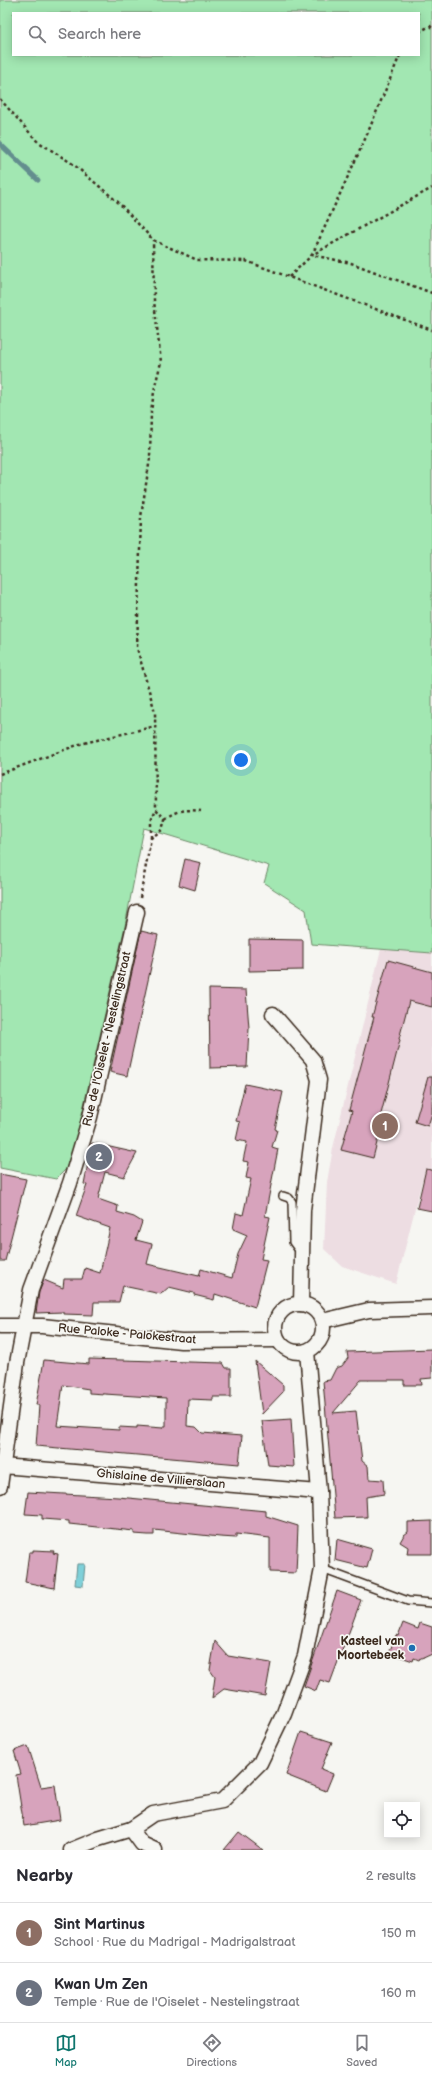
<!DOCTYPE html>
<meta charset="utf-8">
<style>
body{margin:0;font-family:"Balsamiq Sans",sans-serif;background:#f7f7f7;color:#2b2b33}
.controls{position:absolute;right:12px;bottom:12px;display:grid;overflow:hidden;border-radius:0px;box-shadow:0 2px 10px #0003}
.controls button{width:36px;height:36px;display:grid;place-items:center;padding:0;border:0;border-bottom:1px solid #e1e1e2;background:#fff;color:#2b2b33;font:20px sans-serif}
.you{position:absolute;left:241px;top:760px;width:14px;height:14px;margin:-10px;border:3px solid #fff;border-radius:50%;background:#1a73e8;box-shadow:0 0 0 6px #1a73e833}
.badge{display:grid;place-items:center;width:26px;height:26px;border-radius:50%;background:#0f766e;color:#fff;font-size:13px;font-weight:700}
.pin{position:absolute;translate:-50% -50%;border:2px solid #fff;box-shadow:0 1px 4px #0006}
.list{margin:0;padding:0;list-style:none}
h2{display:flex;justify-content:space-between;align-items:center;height:52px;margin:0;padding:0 16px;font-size:17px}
h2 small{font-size:13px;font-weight:400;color:#7c7c81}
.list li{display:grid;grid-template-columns:26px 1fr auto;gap:12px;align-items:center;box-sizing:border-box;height:60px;padding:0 16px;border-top:1px solid #e1e1e2}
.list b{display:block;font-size:15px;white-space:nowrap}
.list p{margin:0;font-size:13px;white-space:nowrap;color:#7c7c81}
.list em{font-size:13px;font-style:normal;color:#7c7c81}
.icon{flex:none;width:22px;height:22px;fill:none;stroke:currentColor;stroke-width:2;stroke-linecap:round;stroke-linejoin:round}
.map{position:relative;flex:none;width:432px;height:1850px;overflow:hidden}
.search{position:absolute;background:#fff;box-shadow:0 2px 10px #0003;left:12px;right:12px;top:12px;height:44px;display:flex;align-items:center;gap:10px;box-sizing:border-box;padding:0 14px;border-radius:0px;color:#7c7c81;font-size:15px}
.sheet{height:172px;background:#fff}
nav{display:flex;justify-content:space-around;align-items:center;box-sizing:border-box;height:56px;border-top:1px solid #e1e1e2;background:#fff;font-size:11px;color:#7c7c81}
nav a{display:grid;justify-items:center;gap:2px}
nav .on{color:#0f766e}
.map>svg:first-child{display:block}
.built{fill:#eddde2}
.green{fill:#a2e7b2;stroke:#6e8868;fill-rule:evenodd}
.water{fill:#7fd0d9;stroke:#648e8e}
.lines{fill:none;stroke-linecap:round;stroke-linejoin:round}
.stream{stroke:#648e8e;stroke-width:5}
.building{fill:#d7a3bc;stroke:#3b2a1e;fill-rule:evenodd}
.lane-casing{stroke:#3b2a1e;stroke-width:10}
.street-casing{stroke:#3b2a1e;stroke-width:17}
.path{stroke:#3b2a1e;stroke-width:2.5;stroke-dasharray:3 3;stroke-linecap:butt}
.lane{stroke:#f6f6f2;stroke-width:7}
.street{stroke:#f6f6f2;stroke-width:14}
.poi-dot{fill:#1f6fb2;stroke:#f6f6f2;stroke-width:1.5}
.labels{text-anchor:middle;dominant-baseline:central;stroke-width:3.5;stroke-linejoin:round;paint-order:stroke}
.street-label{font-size:12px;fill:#3b2a1e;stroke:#f6f6f2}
.poi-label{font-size:12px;font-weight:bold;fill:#3b2a1e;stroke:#f6f6f2;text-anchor:end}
</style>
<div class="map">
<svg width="432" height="1850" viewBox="0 0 432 1850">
<rect width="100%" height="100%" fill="#f6f6f2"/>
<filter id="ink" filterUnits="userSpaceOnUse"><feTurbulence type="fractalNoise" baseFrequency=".025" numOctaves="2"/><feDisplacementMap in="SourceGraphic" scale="8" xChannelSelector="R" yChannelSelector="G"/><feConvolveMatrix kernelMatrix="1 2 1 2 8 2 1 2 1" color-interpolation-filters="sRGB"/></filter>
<g filter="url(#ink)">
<path class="built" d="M381 949 432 953V1177L422 1181 396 1284 342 1266 324 1249 327 1182 333 1148Z"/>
<path class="green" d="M0 0H432V953L311 944 306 910 264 883 269 866 144 828 125 926 76 1140 66 1169 56 1179 0 1168ZM13 13H419V55H13Z"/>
<path class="water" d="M77 1564H85L83 1586 75 1585Z"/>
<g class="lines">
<path class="stream" d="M0 144 38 180"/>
</g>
<g class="building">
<path d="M185 859 201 863 195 890 179 885Z"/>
<path d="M141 931 158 935 127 1076 110 1072Z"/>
<path d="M249 939 303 940V970L249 971Z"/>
<path d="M388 960 432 972V1007L409 1001 399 1039 400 1040 381 1114 384 1115 373 1158 341 1150 352 1111 349 1110 374 1017H372Z"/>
<path d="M209 989 246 990 249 1028 247 1067 210 1068Z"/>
<path d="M428 1077H432V1113L428 1126 415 1122Z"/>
<path d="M245 1084 283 1092 275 1129 277 1130 272 1147 278 1149 265 1216 270 1217 261 1259 267 1260 255 1307 215 1294 214 1300 194 1295V1293L169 1287 161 1294 123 1286 119 1302H94L93 1315 63 1314V1312L36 1313 39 1292 44 1280 63 1288 64 1279H82L85 1268 100 1273 110 1228 76 1216 87 1185 84 1184 92 1143 137 1153 124 1177 105 1172 98 1199 118 1206 117 1212 134 1217 142 1222 136 1240 152 1244 147 1264 199 1276 201 1269 232 1278 238 1254 247 1235 233 1229 236 1213 243 1215 251 1179 246 1178 249 1162 243 1161 247 1142 236 1140 240 1122 236 1121Z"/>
<path d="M426 1169 432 1170V1211L417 1208Z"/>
<path d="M0 1174 26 1179 5 1261H0Z"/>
<path d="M432 1349V1378L421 1379 422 1385H404V1380H361L333 1413 356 1411 362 1461 368 1466 369 1479 383 1480 384 1494 366 1497 367 1517 335 1518 323 1381 330 1380 336 1368 342 1366 348 1358 347 1352Z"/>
<path d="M89 1359 223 1363 226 1368H231V1397H213V1400L188 1399 187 1426 196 1427 202 1433 242 1436 239 1464 36 1446 39 1405H36L44 1360 89 1364ZM63 1385 89 1389V1393L166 1398V1426H163V1428L137 1426V1428L119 1427V1430L57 1426Z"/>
<path d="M255 1361 283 1385V1392L262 1414Z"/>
<path d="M291 1419 294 1467 268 1465 262 1421Z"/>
<path d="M28 1492 118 1497 266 1511V1516L298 1526 296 1573 270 1572V1538L236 1534V1538L220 1537 154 1530V1535H148L134 1534V1531L69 1524V1521L42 1519V1515L25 1514Z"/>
<path d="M432 1521V1554H407L408 1547 400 1542 404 1535 408 1532V1522Z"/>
<path d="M337 1539 372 1549 367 1568 335 1560Z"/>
<path d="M33 1550 54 1551 53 1553 58 1554 54 1588 25 1582 29 1552H33Z"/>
<path d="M337 1591 361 1600 330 1683 320 1680 316 1691 304 1686Z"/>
<path d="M403 1623 418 1629 420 1623 432 1627V1654L419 1660 414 1658 413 1661 389 1653 396 1635 398 1636Z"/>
<path d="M215 1641 228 1656 271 1663 265 1696 224 1689 212 1698 215 1677 210 1670Z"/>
<path d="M301 1732 332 1742 321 1769 333 1774 326 1791 286 1775Z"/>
<path d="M28 1746 41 1787 55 1785 60 1820 24 1826 16 1775 21 1774 14 1751Z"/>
<path d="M239 1832 263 1850H224Z"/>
</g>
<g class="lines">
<defs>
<g id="lane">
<path d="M283 1196 289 1198 292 1202 293 1242 301 1253"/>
<path d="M322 1569 408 1601 432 1603"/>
</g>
<g id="street">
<path d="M273 1014 313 1060 319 1080 303 1210 301 1304"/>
<circle cx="299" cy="1328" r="24"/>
<path d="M322 1321 369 1310 432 1308"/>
<path d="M0 1326H42L181 1341 278 1340"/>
<path d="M2 1466 319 1492"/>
<path d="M0 1486 17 1363 31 1290 70 1183 90 1117 137 912"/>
<path d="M131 1829 142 1844 155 1850"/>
<path d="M71 1850 98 1839 131 1829 153 1814 222 1801 260 1763 284 1713 305 1656 322 1569 319 1492 307 1351"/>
</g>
</defs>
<use href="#lane" class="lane-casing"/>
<use href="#street" class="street-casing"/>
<g class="path">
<path d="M419 32 430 26 432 28"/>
<path d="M400 55 366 137 312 255 351 263 432 293"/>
<path d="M0 99 37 141 73 164 119 203 153 240 197 260 246 261 432 330"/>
<path d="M289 277 312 255 432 188"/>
<path d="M0 774 80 744 156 726"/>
<path d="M165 819C178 810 186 809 201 811"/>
<path d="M151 838V821L156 809"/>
<path d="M140 898 151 838 162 830 165 819 156 809 155 712 137 648 141 517 150 458 151 411 155 386 161 362 154 301 153 240"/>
</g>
<use href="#lane" class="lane"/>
<use href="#street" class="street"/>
</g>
</g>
<circle class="poi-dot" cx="412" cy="1648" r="4"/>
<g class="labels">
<g class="street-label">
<text transform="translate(107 1039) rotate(-77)">Rue de l'Oiselet - Nestelingstraat</text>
<text transform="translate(127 1334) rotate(5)">Rue Paloke - Palokestraat</text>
<text transform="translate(161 1479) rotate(5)">Ghislaine de Villierslaan</text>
</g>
<g class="poi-label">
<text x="404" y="1641">Kasteel van<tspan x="404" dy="14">Moortebeek</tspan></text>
</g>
</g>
</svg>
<div class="controls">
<button><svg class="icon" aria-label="locate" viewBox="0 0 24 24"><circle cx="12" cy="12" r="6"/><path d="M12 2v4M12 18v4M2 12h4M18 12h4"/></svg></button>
</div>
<div class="you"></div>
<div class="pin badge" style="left:385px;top:1126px;background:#8d6e63">1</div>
<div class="pin badge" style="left:99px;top:1157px;background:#6b7280">2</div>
<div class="search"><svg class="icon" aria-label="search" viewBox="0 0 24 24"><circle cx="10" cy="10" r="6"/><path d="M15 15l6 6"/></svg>Search here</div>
</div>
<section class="sheet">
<h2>Nearby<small>2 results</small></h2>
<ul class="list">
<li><span class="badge" style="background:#8d6e63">1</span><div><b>Sint Martinus</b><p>School · Rue du Madrigal - Madrigalstraat</p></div><em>150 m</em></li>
<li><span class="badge" style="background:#6b7280">2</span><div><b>Kwan Um Zen</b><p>Temple · Rue de l'Oiselet - Nestelingstraat</p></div><em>160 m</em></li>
</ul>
</section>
<nav>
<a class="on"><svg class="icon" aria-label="map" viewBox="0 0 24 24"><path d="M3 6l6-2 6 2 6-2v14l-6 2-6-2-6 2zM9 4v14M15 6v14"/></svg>Map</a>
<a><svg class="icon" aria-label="directions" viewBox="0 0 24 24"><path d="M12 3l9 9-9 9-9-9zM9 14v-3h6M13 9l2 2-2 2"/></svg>Directions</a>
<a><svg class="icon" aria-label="saved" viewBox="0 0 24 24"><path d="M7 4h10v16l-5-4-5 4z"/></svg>Saved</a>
</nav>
